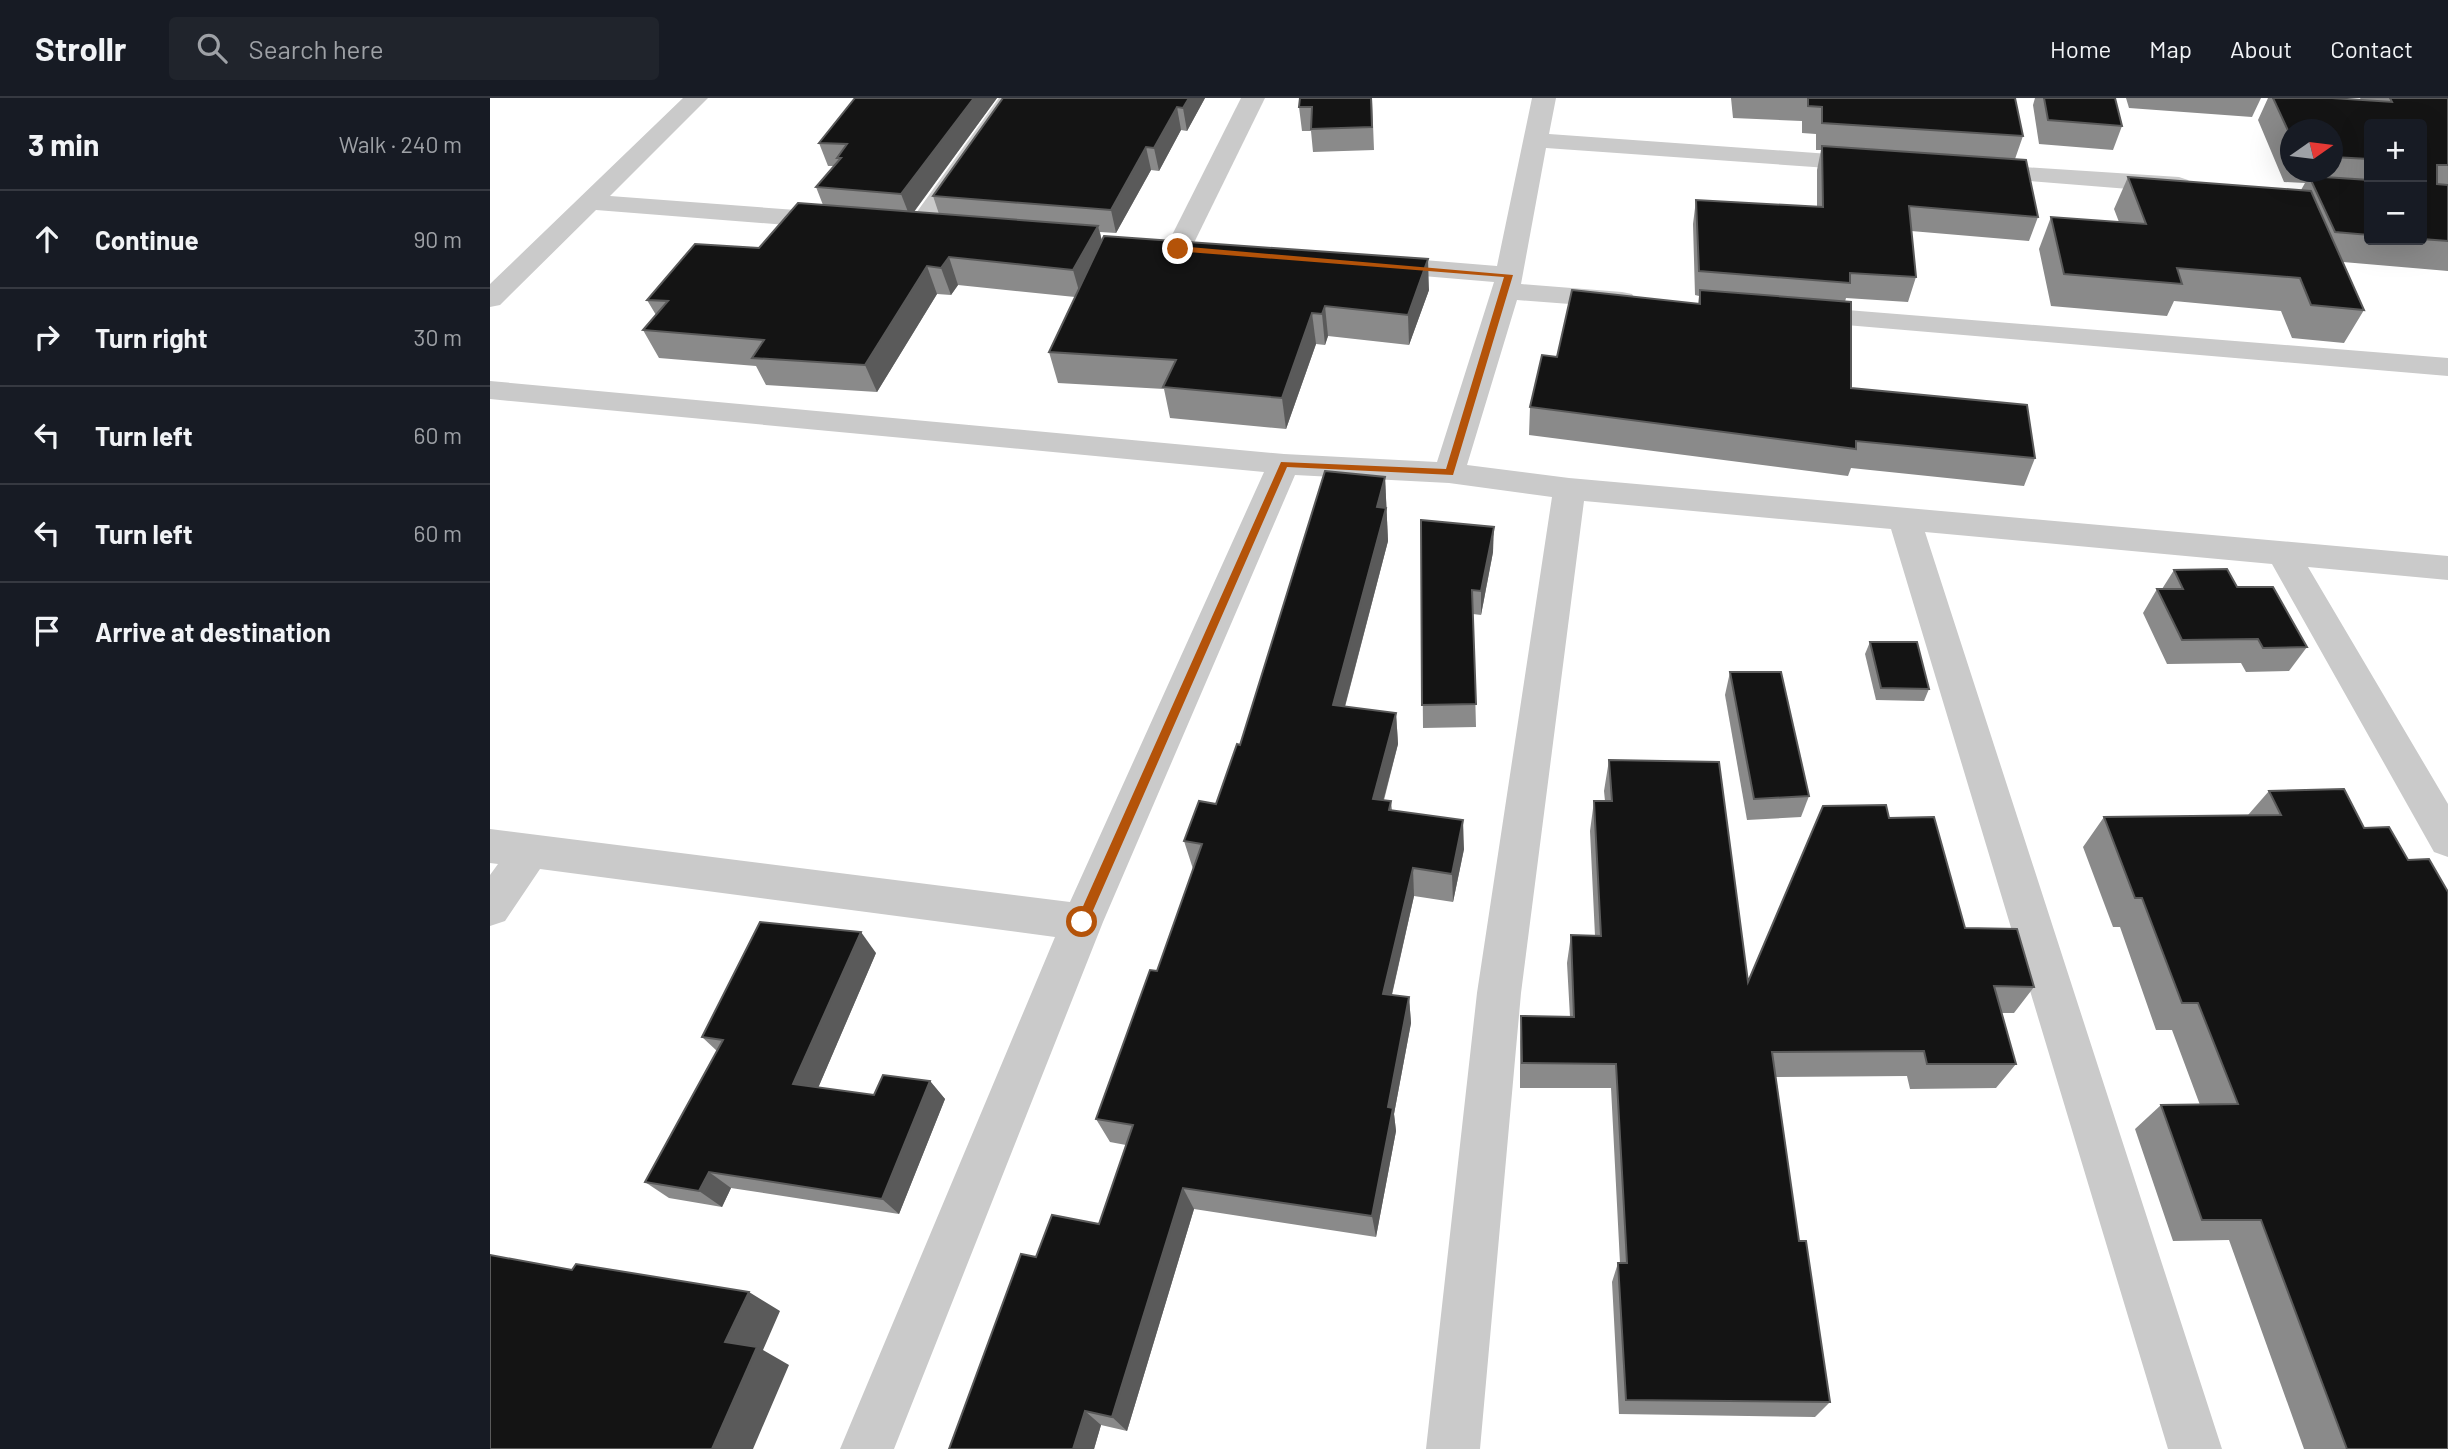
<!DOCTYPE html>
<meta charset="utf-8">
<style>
body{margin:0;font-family:Barlow,sans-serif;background:#20242c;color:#f1f3f6}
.controls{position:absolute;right:21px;top:21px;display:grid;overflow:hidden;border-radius:7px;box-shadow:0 7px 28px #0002}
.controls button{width:63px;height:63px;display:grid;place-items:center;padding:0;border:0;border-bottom:2px solid #363941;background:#171b24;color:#f1f3f6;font:35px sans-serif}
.compass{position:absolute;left:1790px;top:21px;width:63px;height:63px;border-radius:50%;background:#171b24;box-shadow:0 7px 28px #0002;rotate:76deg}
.stop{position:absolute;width:21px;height:21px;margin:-16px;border:5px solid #b45309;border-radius:50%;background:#fff}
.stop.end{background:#b45309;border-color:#fff;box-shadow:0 2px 7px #0008}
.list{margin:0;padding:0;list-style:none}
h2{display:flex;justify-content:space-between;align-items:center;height:91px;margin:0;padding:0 28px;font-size:30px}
h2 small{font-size:23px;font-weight:400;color:#9ea1a6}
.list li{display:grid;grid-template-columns:46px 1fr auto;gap:21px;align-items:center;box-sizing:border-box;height:98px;padding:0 28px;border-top:2px solid #363941}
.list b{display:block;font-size:26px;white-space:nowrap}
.list em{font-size:23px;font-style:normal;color:#9ea1a6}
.icon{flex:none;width:38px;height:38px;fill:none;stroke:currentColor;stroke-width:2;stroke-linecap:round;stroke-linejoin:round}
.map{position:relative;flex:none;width:1958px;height:1351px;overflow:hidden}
header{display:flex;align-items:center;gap:42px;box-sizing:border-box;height:98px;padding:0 35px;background:#171b24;border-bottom:2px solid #363941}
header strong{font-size:33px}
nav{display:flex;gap:38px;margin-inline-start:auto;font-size:24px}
.search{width:490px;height:63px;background:#20242c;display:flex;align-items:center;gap:18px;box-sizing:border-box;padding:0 24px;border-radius:7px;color:#9ea1a6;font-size:26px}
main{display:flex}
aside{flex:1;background:#171b24}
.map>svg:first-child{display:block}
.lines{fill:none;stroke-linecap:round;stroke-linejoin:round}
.minor{fill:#cacaca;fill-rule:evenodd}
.wall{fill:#8a8a8a;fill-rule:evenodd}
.shaded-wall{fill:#5a5a5a}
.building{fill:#141414;stroke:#5a5a5a;stroke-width:2}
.route{fill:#b45309}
</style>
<header>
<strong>Strollr</strong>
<div class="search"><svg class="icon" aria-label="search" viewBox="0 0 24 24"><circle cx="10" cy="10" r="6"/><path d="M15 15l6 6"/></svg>Search here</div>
<nav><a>Home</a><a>Map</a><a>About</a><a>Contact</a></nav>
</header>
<main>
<aside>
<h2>3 min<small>Walk · 240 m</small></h2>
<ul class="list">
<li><svg class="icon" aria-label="ahead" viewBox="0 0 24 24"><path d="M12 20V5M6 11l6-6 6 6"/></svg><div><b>Continue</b></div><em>90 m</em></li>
<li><svg class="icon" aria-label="right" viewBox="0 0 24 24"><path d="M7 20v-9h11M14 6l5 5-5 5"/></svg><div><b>Turn right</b></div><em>30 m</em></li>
<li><svg class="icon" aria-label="left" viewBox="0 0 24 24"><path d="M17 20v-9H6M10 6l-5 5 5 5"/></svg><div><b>Turn left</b></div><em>60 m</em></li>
<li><svg class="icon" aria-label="left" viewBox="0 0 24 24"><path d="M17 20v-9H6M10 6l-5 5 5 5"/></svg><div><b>Turn left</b></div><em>60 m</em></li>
<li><svg class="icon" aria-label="arrive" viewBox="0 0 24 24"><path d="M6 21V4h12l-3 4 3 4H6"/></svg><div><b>Arrive at destination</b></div></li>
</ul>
</aside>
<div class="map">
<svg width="1958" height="1351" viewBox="0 0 1958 1351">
<rect width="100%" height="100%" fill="#fff"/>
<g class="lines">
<g class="minor">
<path d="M193 0H218L120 98 347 115 356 117 360 123 356 129 347 131 106 112 10 207 0 209V186Z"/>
<path d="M509 0H533L438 135H420L416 129Z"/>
<path d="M751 0H775L701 151 697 157H679L675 151Z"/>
<path d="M1042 0H1066L1059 36 1381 59 1390 61 1393 66 1390 71 1381 73 1056 50 1031 186 1132 194 1142 196 1146 202 1142 208 1132 210 1027 202 977 367 1079 380 1958 458V482L1818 469 1958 706V759L1944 754 1782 466 1435 434 1732 1351H1678L1401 431 1094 403 1031 895 990 1351H936L987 895 1062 399 959 385 805 377 613 824 404 1351H350L565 839 50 771 15 823 0 828V777L8 766 0 765V731L580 804 774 374 0 301V283L794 356 947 364 1004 184 885 174 875 172 871 166 875 160 885 158 1007 168Z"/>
<path d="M1487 66 1689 79 1698 82 1702 87 1698 92 1689 95 1478 78 1475 73 1478 68Z"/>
<path d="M1307 208 1958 260V278L1297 222 1293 216 1297 210Z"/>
</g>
</g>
<g class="wall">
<path d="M507 0 424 114 449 116 443 98 513 0H715L697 33 691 32 669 73 661 72 626 135 610 134 612 143 939 192 919 247 838 238 835 247 826 246 796 331 680 320 674 291 568 285 559 254 585 199 468 187 461 197 447 196 387 294 276 287 266 268 169 260 153 232 166 217 157 202 269 150 333 107 326 89 344 68H338L329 45Z"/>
<path d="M882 0 884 52 823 54 821 33H812L809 9Z"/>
<path d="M1241 0H1525L1533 38 1525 61 1548 119 1539 143 1421 133 1426 179 1418 204 1356 200 1355 204 1361 290 1545 360 1534 388 1361 370 1358 378 1039 337 1040 309 1067 259 1208 206 1209 198 1205 197 1203 126 1206 102 1327 109V72L1331 52H1326V36L1312 35V23L1243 20Z"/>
<path d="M1545 0H1625L1632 28 1623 52 1549 46 1543 7Z"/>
<path d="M1636 0H1771L1762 19 1639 10Z"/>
<path d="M1778 0H1842L1871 2 1870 0H1958V173L1853 164 1874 212 1854 245 1802 240 1791 213 1684 203 1677 218 1561 208 1549 151 1561 119 1629 124 1624 111 1638 79 1811 92 1815 85 1794 84 1768 22ZM1879 26H1932V142H1879ZM1801 32H1843V74H1801Z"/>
<path d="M895 379 898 443 855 609 906 615 908 646 894 702 901 703 902 712 974 751 963 804 924 798 902 897 919 899 921 925 904 1016 906 1033 886 1139 704 1111 637 1333 611 1327 604 1351 546 1159 609 1126 636 1047 620 1044 606 1021 667 873 703 771 694 743 726 706 750 647Z"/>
<path d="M931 422 1003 454 991 517 983 516 986 629 933 630Z"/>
<path d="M1684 472 1747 489 1817 549 1799 573 1756 574 1751 565 1677 566 1653 515 1667 491H1672Z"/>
<path d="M1380 544 1439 591 1434 603 1386 602 1375 556Z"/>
<path d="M1240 574 1319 698 1311 719 1257 722 1235 597Z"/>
<path d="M1119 662 1258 884 1399 720 1475 830 1544 889 1524 915H1511L1526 966 1506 990 1420 991 1417 978 1286 979 1309 1143 1340 1304 1325 1319 1129 1316 1122 1184 1128 1165H1130L1121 990H1030V944L1031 918 1080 919 1077 865 1081 837 1105 838 1100 733 1104 703H1115L1114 693Z"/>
<path d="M1854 691 1958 1351H1814L1739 1142 1683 1143 1645 1031 1671 1007H1710L1682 932H1666L1630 829H1623L1593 749 1614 719 1758 717 1779 693Z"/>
<path d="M386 855 328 990 384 997 440 983 455 1001 409 1116 241 1090 232 1109 179 1100 155 1084 227 953 212 939Z"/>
</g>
<g class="shaded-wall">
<path d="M484 0H507L420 119 411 96Z"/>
<path d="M699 0H715L697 33 693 10Z"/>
<path d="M687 9 691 32 669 73 664 50Z"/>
<path d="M656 49 661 72 626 135 621 112Z"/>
<path d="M608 128 615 155 591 200 583 172Z"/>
<path d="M459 159 468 187 461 197 451 170Z"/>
<path d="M938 161 939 192 919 247 918 217Z"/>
<path d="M437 168 447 196 387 294 375 267Z"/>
<path d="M835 208 838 238 835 247 832 216Z"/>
<path d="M822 215 826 246 796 331 792 300Z"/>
<path d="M895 379 898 443 847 638 843 607 887 409Z"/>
<path d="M1004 429 1003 454 991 517V493Z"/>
<path d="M906 615 908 646 886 730 883 701Z"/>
<path d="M973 722 974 751 963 804 962 776Z"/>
<path d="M923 770 924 798 896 922 893 896Z"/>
<path d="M371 834 386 855 322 1004 303 986Z"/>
<path d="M919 899 921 925 904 1016 906 1033 886 1139 882 1118 898 1009Z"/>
<path d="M440 983 455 1001 409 1116 392 1101Z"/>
<path d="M219 1074 241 1090 232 1109 209 1093Z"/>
<path d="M693 1090 704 1111 637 1333 622 1319Z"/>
<path d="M259 1194 290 1213 273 1252 299 1267 263 1351H222L235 1244Z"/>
<path d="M595 1313 611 1327 604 1351H583Z"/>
</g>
<g class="building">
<path d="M365 0H484L411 96 326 89 351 60H347L357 46 329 45Z"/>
<path d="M513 0H699L693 10 687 9 664 50 656 49 621 112 443 98Z"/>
<path d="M810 0H881L882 29 821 31 822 9H809Z"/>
<path d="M1318 0H1525L1533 38 1332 25V9L1318 8Z"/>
<path d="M1554 0H1625L1632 28 1558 22Z"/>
<path d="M1783 0H1842L1902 4 1900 0H1958V67H1947V86L1958 87V143L1932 141V26H1879V61L1843 59V32H1801V39Z"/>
<path d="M1332 48 1536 62 1548 119 1419 108 1426 179 1360 175V185L1209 173 1206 102 1333 109Z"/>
<path d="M1819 78 1879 82V137L1845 134Z"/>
<path d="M1638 79 1821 93 1874 212 1821 207 1810 180 1687 170 1692 186 1574 176 1561 119 1656 126Z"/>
<path d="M308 105 608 128 583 172 459 159 451 170 437 168 375 267 262 260 274 242 153 232 178 203 157 202 205 146 269 150Z"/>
<path d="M614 138 938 161 918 217 835 208 832 216 822 215 792 300 673 289 686 262 559 254Z"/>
<path d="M1082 192 1210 206V192L1361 204V290L1537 307 1545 360 1366 343V351L1040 309 1052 257 1067 259Z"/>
<path d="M835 373 895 379 887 409 896 410 843 607 906 615 883 701 901 703 899 712 973 722 962 776 923 770 893 896 919 899 898 1009 903 1010 882 1118 693 1090 622 1319 595 1313 583 1351H459L531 1156 546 1159 562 1117 609 1126 643 1027 606 1021 660 872 667 873 712 746 694 743 709 703 726 706 747 646 750 647Z"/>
<path d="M931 422 1004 429 991 493 982 492 986 606 932 607Z"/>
<path d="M1737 471 1747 489H1783L1817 549 1773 550 1768 541 1692 542 1667 491H1693L1684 472Z"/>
<path d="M1380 544H1427L1439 591 1391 590Z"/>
<path d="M1240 574H1291L1319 698 1264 701Z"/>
<path d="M1119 662 1229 664 1258 884 1333 708 1396 707 1399 720 1444 719 1475 830 1527 831 1544 889 1504 888 1526 966H1437L1434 953 1282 954 1309 1143H1316L1340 1304 1136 1302 1128 1165H1137L1126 966 1032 965 1031 918 1084 919 1081 837 1111 838 1104 703H1122Z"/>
<path d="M1854 691 1874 730 1899 729 1918 762 1939 761 1958 794V1351H1857L1771 1122H1712L1671 1007 1748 1006 1708 905H1692L1652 800H1645L1614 719 1791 717 1779 693Z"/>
<path d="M270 824 371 834 303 986 384 997 393 977 440 983 392 1101 219 1074 209 1093 155 1084 233 942 212 939Z"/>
<path d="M0 1157 82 1172 86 1166 259 1194 235 1244 267 1249 222 1351H0Z"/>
</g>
<path class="route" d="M688 148 1023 177 963 377 797 369 598 824 592 829 586 824 791 364 956 371 1014 179 685 153Z"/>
</svg>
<div class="controls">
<button>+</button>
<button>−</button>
</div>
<svg class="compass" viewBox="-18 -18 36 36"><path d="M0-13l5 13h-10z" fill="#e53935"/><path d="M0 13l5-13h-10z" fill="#9ea1a6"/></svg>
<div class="stop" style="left:592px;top:824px"></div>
<div class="stop end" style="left:688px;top:151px"></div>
</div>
</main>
